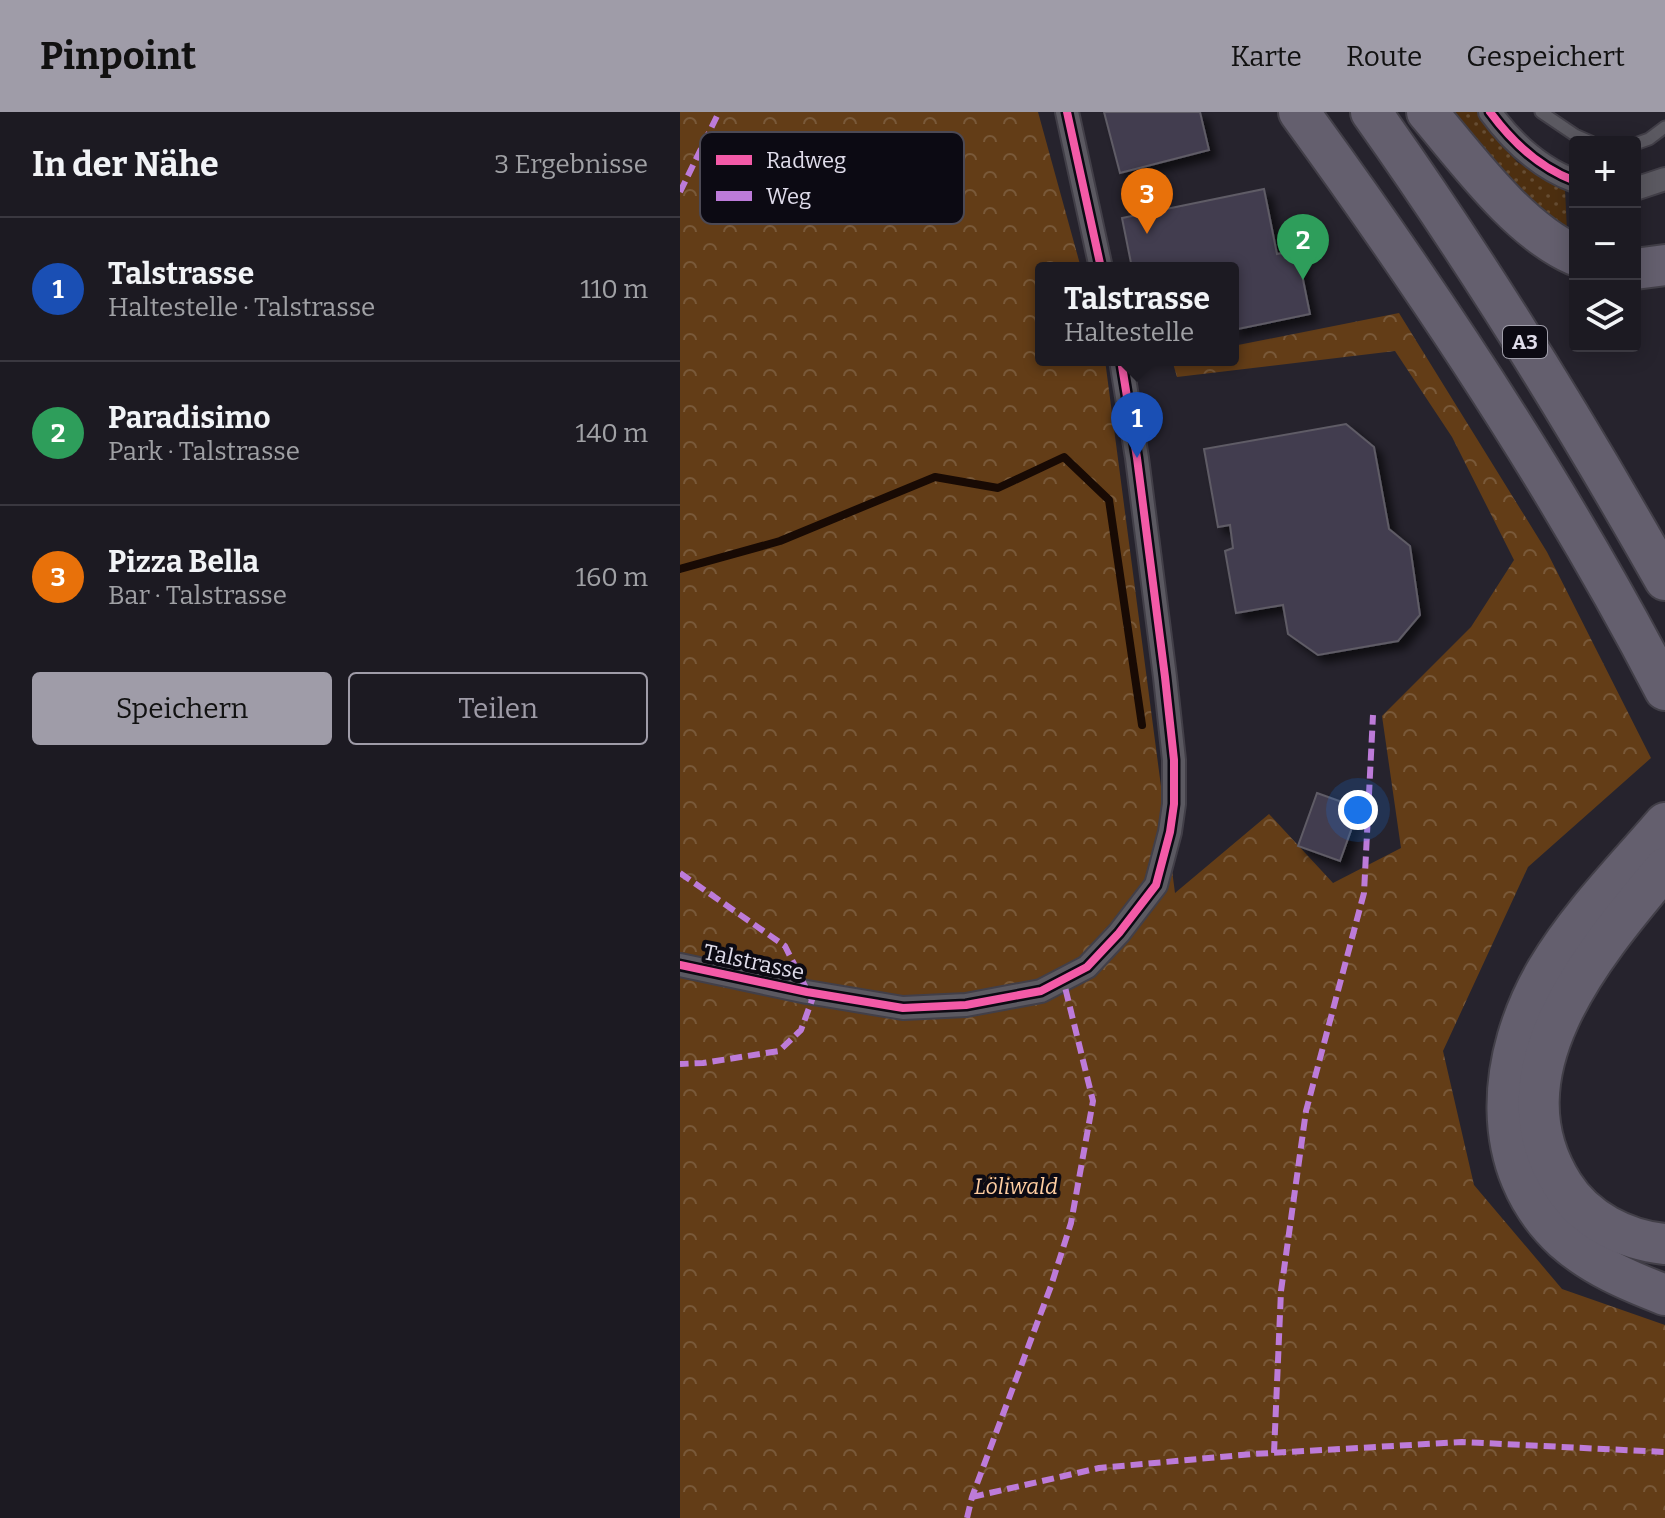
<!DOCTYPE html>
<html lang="de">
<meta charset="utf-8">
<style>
body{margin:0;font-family:Bitter,serif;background:#25232a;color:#f1f3f6}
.controls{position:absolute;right:24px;top:24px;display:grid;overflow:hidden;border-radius:8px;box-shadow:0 4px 20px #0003}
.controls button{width:72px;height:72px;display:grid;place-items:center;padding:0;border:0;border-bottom:2px solid #3a3840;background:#1c1a22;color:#f1f3f6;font:40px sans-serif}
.you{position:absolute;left:678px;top:698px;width:28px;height:28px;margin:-20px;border:6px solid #fff;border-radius:50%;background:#1a73e8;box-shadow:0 0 0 12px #1a73e833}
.badge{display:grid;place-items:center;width:52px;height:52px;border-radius:50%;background:#9f9ca8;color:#fff;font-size:26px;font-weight:700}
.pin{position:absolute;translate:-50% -66px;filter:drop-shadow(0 2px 4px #0008)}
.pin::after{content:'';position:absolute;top:42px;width:28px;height:24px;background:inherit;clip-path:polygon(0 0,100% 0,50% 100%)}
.popup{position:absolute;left:355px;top:150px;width:204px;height:104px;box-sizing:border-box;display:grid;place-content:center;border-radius:8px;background:#1c1a22;filter:drop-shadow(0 2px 6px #0005);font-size:26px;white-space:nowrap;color:#a0a1a5}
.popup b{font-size:30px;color:#f1f3f6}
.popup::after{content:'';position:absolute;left:50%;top:100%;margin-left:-16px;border:16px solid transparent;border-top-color:#1c1a22}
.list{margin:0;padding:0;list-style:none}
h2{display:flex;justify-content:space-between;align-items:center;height:104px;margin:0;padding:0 32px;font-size:34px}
h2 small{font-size:26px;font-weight:400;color:#a0a1a5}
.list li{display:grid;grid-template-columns:52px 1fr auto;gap:24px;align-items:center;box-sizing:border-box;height:144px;padding:0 32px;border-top:2px solid #3a3840}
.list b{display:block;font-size:30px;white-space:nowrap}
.list p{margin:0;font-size:26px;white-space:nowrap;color:#a0a1a5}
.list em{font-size:26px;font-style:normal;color:#a0a1a5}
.actions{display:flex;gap:16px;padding:24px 32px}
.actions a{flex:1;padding:18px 0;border:2px solid #9f9ca8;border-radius:8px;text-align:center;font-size:28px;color:#9f9ca8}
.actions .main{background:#9f9ca8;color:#111}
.icon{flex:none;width:44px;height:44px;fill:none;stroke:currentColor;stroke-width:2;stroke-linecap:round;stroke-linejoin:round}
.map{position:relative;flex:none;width:985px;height:1406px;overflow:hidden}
header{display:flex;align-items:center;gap:48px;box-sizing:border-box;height:112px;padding:0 40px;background:#9f9ca8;color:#111}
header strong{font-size:38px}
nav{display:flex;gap:44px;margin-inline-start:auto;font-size:28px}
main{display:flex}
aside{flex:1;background:#1c1a22}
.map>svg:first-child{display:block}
.grass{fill:url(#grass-dots)}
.forest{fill:url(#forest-crowns)}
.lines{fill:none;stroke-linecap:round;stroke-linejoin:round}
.stream{stroke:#180a04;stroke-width:8}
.building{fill:#433d4f;stroke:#5f5c66;stroke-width:2;filter:url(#shadow)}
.lane-casing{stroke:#423f48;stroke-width:15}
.street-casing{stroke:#423f48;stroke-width:26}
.highway-casing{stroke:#423f48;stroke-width:44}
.lane{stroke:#5b5961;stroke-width:11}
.street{stroke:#5b5961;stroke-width:22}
.highway{stroke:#645f6e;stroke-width:40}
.quiet{stroke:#bd7bd9;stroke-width:6;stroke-dasharray:12 6;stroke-linecap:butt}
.cycleway-casing{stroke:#0c0a13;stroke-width:13}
.cycleway{stroke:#f35aa7;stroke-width:8}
.labels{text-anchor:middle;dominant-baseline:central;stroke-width:8;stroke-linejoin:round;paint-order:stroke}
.shield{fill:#0c0a13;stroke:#a09eaa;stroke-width:2}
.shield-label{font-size:20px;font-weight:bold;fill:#e0ddeb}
.street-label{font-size:22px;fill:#e0ddeb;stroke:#0c0a13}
.park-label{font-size:22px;font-style:italic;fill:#fecda1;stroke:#0c0a13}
.key{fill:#0c0a13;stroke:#4c4954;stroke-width:2}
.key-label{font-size:22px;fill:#e0ddeb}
</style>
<header>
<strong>Pinpoint</strong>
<nav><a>Karte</a><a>Route</a><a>Gespeichert</a></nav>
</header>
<main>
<aside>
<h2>In der Nähe<small>3 Ergebnisse</small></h2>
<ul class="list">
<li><span class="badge" style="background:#1a4fb4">1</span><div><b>Talstrasse</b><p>Haltestelle · Talstrasse</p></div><em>110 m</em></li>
<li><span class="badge" style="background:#2e9e5b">2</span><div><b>Paradisimo</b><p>Park · Talstrasse</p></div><em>140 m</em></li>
<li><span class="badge" style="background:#e8710a">3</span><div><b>Pizza Bella</b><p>Bar · Talstrasse</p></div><em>160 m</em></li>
</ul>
<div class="actions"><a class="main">Speichern</a><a>Teilen</a></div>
</aside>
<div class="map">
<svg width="985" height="1406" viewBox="0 0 985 1406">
<defs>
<pattern id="grass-dots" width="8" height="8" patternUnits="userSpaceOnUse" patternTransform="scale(2)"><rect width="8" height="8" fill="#4d2f10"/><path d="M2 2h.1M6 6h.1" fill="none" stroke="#664d33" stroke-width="1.8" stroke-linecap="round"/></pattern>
<pattern id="forest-crowns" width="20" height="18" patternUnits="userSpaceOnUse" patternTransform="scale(2)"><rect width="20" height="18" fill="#633d17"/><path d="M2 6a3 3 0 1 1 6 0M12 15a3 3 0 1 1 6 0" fill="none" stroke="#795939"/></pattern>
<filter id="shadow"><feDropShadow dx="7" dy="7" stdDeviation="4" flood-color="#0009"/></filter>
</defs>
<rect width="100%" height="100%" fill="#26232d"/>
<path class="grass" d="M771 0H797L837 50 885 77 887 119 833 75Z"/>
<path class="forest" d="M0 0H358L401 156H361V248H425L495 781 589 702 653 771 721 736 702 604 791 515 834 448 772 325 715 239 497 265 492 248H553V234L719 201 867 440 971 646 848 755 763 939 794 1073 882 1177 985 1213V1406H0Z"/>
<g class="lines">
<path class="stream" d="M0 457 100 429 255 365 318 376 384 345 429 388 462 613"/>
</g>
<g class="building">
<path d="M424 0H520L529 38 440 61Z"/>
<path d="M584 77 597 142 617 138 630 202 553 218V156H452L442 106Z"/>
<path d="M666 312 694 335 709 417 730 434 740 503 718 529 638 543 608 522 603 493 556 501 545 439 553 436 550 413 538 415 524 337Z"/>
<path d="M637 681 679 696 660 749 618 734Z"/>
</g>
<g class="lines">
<defs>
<g id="lane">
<path d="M861 0 895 23 911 30"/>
<path d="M955 32 969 27 985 15"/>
</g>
<g id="street">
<path d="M387 0 421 156"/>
<path d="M810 0C832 30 860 56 895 69"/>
<path d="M955 77 985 67"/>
<path d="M0 853 127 880 223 896 286 893 361 879 407 855 439 821 476 773 490 720 494 692V648L485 565 457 346 441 248"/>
</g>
<g id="highway">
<path d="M619 0C753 184 880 376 985 578"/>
<path d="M691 0C798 151 894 307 985 468"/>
<path d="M747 0C787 47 838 118 895 143"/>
<path d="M955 157 985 153"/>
<path d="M985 711C944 759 899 804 867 858 817 943 806 1056 884 1128 913 1154 949 1169 985 1183"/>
<path d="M985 756C915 840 811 960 883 1073 905 1108 945 1128 985 1132"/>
</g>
</defs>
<use href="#lane" class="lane-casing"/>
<use href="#street" class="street-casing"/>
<use href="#highway" class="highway-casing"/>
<use href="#lane" class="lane"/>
<use href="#street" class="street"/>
<use href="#highway" class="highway"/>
<g class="quiet">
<path d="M0 80 39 0"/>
<path d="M0 761 105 834 132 888 121 918 99 939 23 951 0 952"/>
<path d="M594 1341 601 1179 626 999 684 781 693 603"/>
<path d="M292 1385 419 1356 573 1342 782 1330 985 1340"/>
<path d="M287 1406 292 1385 371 1174 391 1111 413 989 383 867"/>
</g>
<defs>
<g id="cycleway">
<path d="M387 0 421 156"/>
<path d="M810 0C832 30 860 56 895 69"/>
<path d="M0 853 127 880 223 896 286 893 361 879 407 855 439 821 476 773 490 720 494 692V648L485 565 457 346 441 248"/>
</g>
</defs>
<use href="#cycleway" class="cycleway-casing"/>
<use href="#cycleway" class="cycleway"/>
</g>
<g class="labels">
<rect class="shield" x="823" y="214" width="44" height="32" rx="6"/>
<g class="shield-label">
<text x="845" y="230">A3</text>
</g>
<g class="street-label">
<text transform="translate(74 850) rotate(12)">Talstrasse</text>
</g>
<g class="park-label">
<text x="336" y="1074">Löliwald</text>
</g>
</g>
<rect x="20" y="20" width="264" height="92" rx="12" class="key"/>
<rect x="36" y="43" width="36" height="10" fill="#f35aa7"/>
<rect x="36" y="79" width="36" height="10" fill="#bd7bd9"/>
<g class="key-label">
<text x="86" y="56">Radweg</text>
<text x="86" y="92">Weg</text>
</g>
</svg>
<div class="controls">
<button>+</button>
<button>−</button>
<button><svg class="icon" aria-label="layers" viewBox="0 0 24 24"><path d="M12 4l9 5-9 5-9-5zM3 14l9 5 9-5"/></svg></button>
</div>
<div class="you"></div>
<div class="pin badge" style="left:457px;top:346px;background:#1a4fb4">1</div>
<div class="popup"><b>Talstrasse</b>Haltestelle</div>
<div class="pin badge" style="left:623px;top:168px;background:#2e9e5b">2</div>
<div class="pin badge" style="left:467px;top:122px;background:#e8710a">3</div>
</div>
</main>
